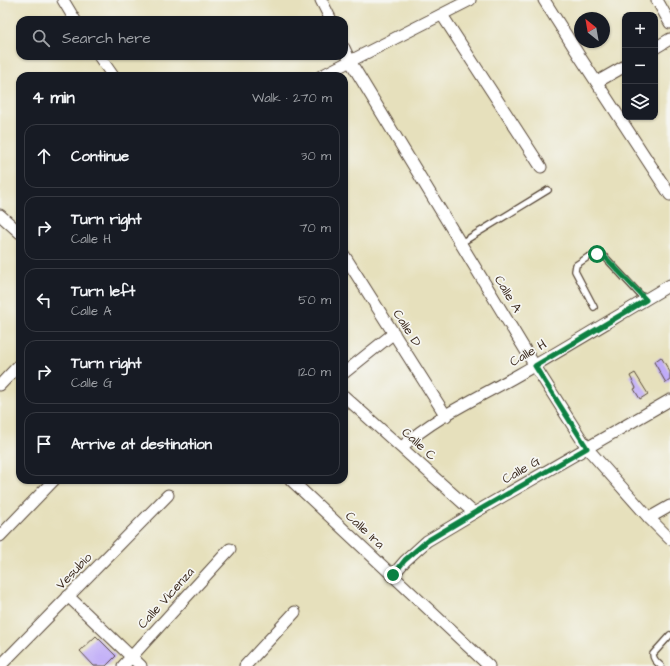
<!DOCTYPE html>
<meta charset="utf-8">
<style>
body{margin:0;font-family:"Architects Daughter",sans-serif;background:#242831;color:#f1f3f6}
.controls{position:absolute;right:12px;top:12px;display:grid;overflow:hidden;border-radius:8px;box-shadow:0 1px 3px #0004}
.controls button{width:36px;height:36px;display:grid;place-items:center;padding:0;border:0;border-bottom:1px solid #363941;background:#171b24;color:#f1f3f6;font:20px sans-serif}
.compass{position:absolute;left:574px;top:12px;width:36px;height:36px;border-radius:50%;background:#171b24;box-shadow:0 1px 3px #0004;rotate:329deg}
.stop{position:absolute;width:12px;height:12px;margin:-9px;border:3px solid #0b8043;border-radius:50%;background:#fff}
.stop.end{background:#0b8043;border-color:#fff;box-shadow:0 1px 4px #0008}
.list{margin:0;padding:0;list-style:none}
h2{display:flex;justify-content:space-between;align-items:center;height:52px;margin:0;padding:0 16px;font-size:17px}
h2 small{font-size:13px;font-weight:400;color:#9ea1a6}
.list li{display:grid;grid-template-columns:26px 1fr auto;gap:12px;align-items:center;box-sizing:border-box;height:64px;margin:0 8px 8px;padding:0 8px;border:1px solid #363941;border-radius:12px}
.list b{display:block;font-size:15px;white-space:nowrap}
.list p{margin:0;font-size:13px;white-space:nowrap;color:#9ea1a6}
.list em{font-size:13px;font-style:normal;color:#9ea1a6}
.icon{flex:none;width:22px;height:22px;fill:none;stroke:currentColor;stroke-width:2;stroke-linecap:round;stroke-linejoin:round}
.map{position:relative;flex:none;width:670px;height:666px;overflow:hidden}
.search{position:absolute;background:#171b24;box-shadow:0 1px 3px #0004;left:16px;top:16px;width:332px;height:44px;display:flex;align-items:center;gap:10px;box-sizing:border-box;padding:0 14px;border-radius:12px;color:#9ea1a6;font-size:15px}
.panel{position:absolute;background:#171b24;box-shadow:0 1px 3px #0004;left:16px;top:72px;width:332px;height:412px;border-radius:12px}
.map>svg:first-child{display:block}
.building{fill:#bfabf8}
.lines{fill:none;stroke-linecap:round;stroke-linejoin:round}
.lane-casing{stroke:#554536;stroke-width:8}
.street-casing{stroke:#554536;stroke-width:13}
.lane{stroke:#fff;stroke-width:5.5}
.street{stroke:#fff;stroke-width:11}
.route{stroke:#0b8043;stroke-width:5}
.labels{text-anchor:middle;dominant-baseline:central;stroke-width:3.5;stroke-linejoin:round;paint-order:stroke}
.street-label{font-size:13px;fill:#3b2a1e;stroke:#f6f6f2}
</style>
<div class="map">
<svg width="670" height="666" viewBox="0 0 670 666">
<rect width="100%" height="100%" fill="#f6f6f2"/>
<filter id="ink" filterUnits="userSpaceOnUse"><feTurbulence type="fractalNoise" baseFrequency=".025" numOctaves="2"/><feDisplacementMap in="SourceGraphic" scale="8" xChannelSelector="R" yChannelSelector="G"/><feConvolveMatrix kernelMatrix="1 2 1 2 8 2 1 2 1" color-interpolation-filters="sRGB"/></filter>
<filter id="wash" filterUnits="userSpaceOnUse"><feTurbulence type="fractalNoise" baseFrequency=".012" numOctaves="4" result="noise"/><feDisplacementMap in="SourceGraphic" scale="16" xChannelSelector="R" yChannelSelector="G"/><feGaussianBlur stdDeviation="0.9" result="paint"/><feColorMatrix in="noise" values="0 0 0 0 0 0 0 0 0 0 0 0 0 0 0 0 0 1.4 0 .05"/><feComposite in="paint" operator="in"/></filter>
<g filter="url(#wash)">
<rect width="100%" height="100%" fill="#e6e0bc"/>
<g id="blocks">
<g class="building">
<path d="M661 357 670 372V380L666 383 654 362Z"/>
<path d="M635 373 648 394 640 399 634 389 636 388 630 376Z"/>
<path d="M96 636 116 656 106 666H94L80 651Z"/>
</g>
</g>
</g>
<g filter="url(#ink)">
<use href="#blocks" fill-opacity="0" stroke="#554536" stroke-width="1"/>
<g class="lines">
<defs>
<g id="lane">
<path d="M461 243 548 190"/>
<path d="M594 307 575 271 576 265 588 257 597 254 606 258 645 300"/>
<path d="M661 666C657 662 653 660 653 654L670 635"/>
</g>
<g id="street">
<path d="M63 0 75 20"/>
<path d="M321 0 331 20"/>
<path d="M544 0 580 57 670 195"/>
<path d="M657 0 670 23"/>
<path d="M442 15 541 167"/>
<path d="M344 48 350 61 535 366 587 448 649 518 670 539"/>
<path d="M655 48 670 39"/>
<path d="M99 56 113 76"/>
<path d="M321 76 470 0"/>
<path d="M597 82 625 66"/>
<path d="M0 215 20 233"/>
<path d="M344 255 446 416"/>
<path d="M344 373 394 333"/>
<path d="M0 385 20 364"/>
<path d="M344 396 474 513"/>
<path d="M402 447C434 417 480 397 518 375 569 346 619 315 670 285"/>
<path d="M291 480 489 666"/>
<path d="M649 518 670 506"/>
<path d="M0 536 54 480"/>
<path d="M393 575 405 561 427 541 474 513 670 400"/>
<path d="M68 596 141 666"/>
<path d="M0 666 168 495"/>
<path d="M123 666 230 549"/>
<path d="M245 666 295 612"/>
</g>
</defs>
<use href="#lane" class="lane-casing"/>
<use href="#street" class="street-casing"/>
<use href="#lane" class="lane"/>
<use href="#street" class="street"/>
</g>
</g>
<g class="lines" filter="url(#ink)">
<path class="route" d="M393 575 405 560 427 541 474 513 587 448 535 366 646 300 606 258 597 254"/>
</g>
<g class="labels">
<g class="street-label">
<text transform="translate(508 294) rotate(59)">Calle A</text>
<text transform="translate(407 328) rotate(58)">Calle D</text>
<text transform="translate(528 353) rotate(-30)">Calle H</text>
<text transform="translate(419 444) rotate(42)">Calle C</text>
<text transform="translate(521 470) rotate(-30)">Calle G</text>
<text transform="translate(365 530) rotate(43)">Calle 1ra</text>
<text transform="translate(74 571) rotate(-46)">Vesubio</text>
<text transform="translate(166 598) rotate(-48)">Calle Vicenza</text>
</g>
</g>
</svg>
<div class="controls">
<button>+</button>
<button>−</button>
<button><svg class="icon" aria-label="layers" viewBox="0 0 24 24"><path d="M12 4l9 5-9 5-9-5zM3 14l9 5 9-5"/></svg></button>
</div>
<svg class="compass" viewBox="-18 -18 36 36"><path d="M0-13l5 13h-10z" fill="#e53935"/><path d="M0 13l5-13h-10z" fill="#9ea1a6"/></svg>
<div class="stop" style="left:597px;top:254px"></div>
<div class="stop end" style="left:393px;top:575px"></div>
<div class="search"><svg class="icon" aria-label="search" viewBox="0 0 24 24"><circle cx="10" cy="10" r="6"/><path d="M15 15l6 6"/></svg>Search here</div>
<section class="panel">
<h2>4 min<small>Walk · 270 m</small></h2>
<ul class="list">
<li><svg class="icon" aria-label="ahead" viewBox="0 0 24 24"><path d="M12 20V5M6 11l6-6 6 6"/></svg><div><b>Continue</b></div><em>30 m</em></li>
<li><svg class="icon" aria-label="right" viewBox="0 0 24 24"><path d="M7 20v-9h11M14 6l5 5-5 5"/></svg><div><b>Turn right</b><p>Calle H</p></div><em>70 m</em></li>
<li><svg class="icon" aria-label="left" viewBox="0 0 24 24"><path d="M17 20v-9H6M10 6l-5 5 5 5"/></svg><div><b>Turn left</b><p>Calle A</p></div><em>50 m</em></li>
<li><svg class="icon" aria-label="right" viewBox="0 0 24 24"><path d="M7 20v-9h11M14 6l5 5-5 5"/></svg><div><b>Turn right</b><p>Calle G</p></div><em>120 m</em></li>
<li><svg class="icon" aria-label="arrive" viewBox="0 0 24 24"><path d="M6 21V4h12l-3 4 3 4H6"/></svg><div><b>Arrive at destination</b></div></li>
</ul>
</section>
</div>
